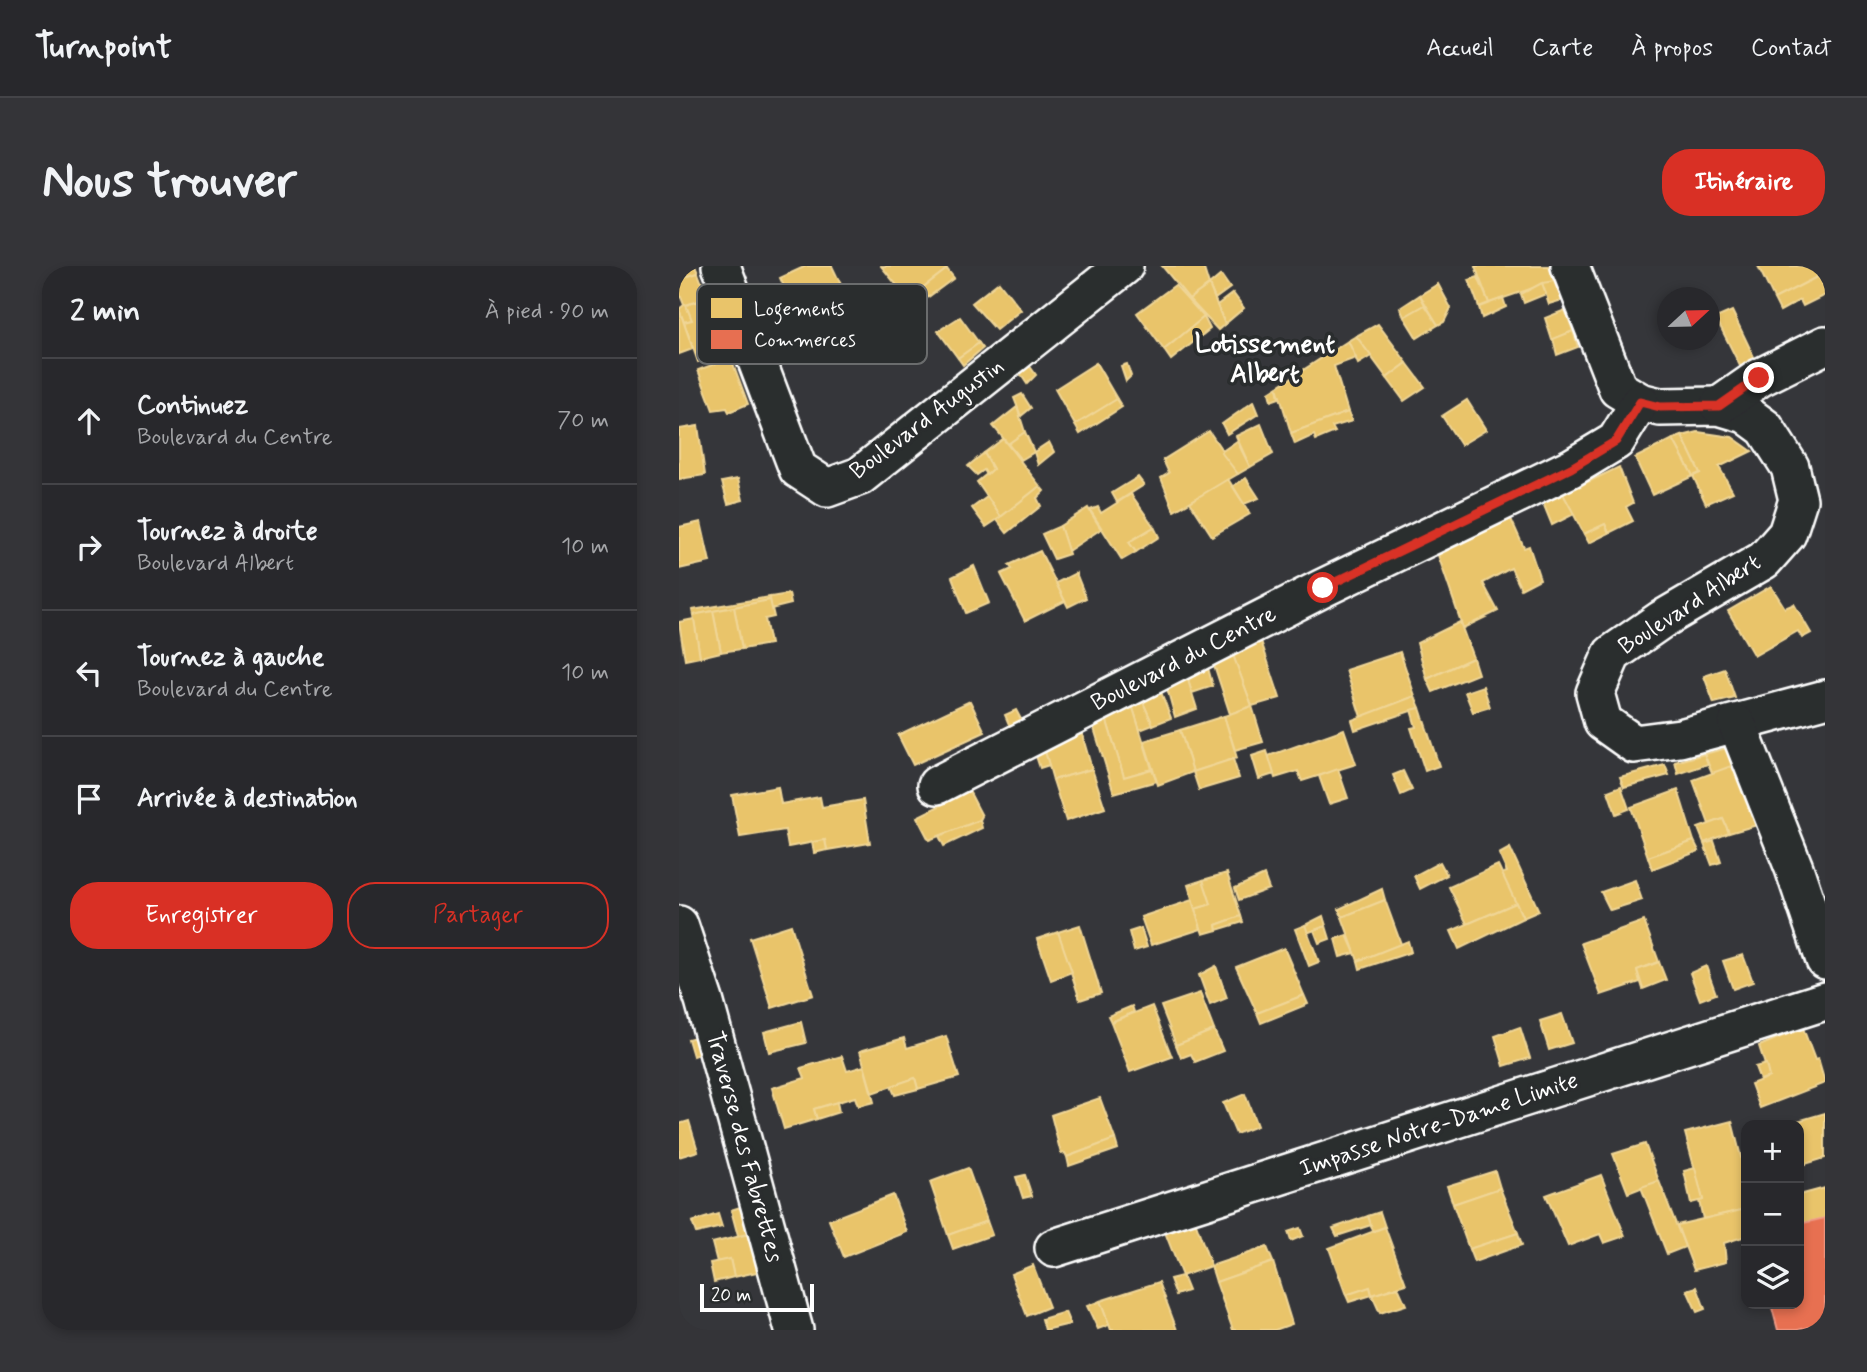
<!DOCTYPE html>
<html lang="fr">
<meta charset="utf-8">
<style>
body{margin:0;font-family:Mynerve,sans-serif;background:#343438;color:#f1f3f6}
.controls{position:absolute;right:21px;bottom:21px;display:grid;overflow:hidden;border-radius:14px;box-shadow:0 4px 10px #0003}
.controls button{width:63px;height:63px;display:grid;place-items:center;padding:0;border:0;border-bottom:2px solid #444448;background:#28282c;color:#f1f3f6;font:35px sans-serif}
.compass{position:absolute;left:978px;top:21px;width:63px;height:63px;border-radius:50%;background:#28282c;box-shadow:0 4px 10px #0003;rotate:68deg}
.scale{position:absolute;left:21px;bottom:18px;width:114px;box-sizing:border-box;padding-left:7px;border:4px solid #fff;border-top:0;font-size:19px;line-height:24px;white-space:nowrap;color:#fff;-webkit-text-stroke:5px #2a2d2e;paint-order:stroke}
.stop{position:absolute;width:21px;height:21px;margin:-16px;border:5px solid #d93025;border-radius:50%;background:#fff}
.stop.end{background:#d93025;border-color:#fff;box-shadow:0 2px 7px #0008}
.list{margin:0;padding:0;list-style:none}
h2{display:flex;justify-content:space-between;align-items:center;height:91px;margin:0;padding:0 28px;font-size:30px}
h2 small{font-size:23px;font-weight:400;color:#a5a6a9}
.list li{display:grid;grid-template-columns:46px 1fr auto;gap:21px;align-items:center;box-sizing:border-box;height:126px;padding:0 28px;border-top:2px solid #444448}
.list b{display:block;font-size:26px;white-space:nowrap}
.list p{margin:0;font-size:23px;white-space:nowrap;color:#a5a6a9}
.list em{font-size:23px;font-style:normal;color:#a5a6a9}
.actions{display:flex;gap:14px;padding:21px 28px}
.actions a{flex:1;padding:16px 0;border:2px solid #d93025;border-radius:28px;text-align:center;font-size:24px;color:#d93025}
.actions .main{background:#d93025;color:#fff}
.icon{flex:none;width:38px;height:38px;fill:none;stroke:currentColor;stroke-width:2;stroke-linecap:round;stroke-linejoin:round}
.map{position:relative;flex:none;width:1146px;height:1064px;overflow:hidden;border-radius:28px}
header{display:flex;align-items:center;gap:42px;box-sizing:border-box;height:98px;padding:0 35px;background:#28282c;border-bottom:2px solid #444448}
header strong{font-size:33px}
nav{display:flex;gap:38px;margin-inline-start:auto;font-size:24px}
.intro{display:flex;align-items:center;justify-content:space-between;box-sizing:border-box;height:168px;padding:0 42px}
h1{margin:0;font-size:49px}
.button{padding:18px 32px;border-radius:28px;background:#d93025;color:#fff;font-size:24px;font-weight:700}
main{display:flex;gap:42px;padding:0 42px}
aside{flex:1;background:#28282c;border-radius:28px;box-shadow:0 4px 10px #0003}
.map>svg:first-child{display:block}
.homes{fill:#e9c46a;stroke:#f0d697;stroke-width:2}
.shops{fill:#e76f51;stroke:#ee9a85;stroke-width:2}
.lines{fill:none;stroke-linecap:round;stroke-linejoin:round}
.minor-casing{stroke:#fff;stroke-width:42}
.minor{stroke:#2a2d2e;stroke-width:37}
.route{stroke:#d93025;stroke-width:9}
.labels{text-anchor:middle;dominant-baseline:central;stroke-width:7;stroke-linejoin:round;paint-order:stroke}
.street-label{font-size:24px;fill:#fff;stroke:#2a2d2e}
.neighbourhood-label{font-size:26px;font-weight:bold;fill:#fff;stroke:#2a2d2e}
.key{fill:#2a2d2e;stroke:#6a6c6d;stroke-width:2}
.key-label{font-size:19px;fill:#fff}
</style>
<header>
<strong>Turnpoint</strong>
<nav><a>Accueil</a><a>Carte</a><a>À propos</a><a>Contact</a></nav>
</header>
<div class="intro"><h1>Nous trouver</h1><a class="button">Itinéraire</a></div>
<main>
<aside>
<h2>2 min<small>À pied · 90 m</small></h2>
<ul class="list">
<li><svg class="icon" aria-label="ahead" viewBox="0 0 24 24"><path d="M12 20V5M6 11l6-6 6 6"/></svg><div><b>Continuez</b><p>Boulevard du Centre</p></div><em>70 m</em></li>
<li><svg class="icon" aria-label="right" viewBox="0 0 24 24"><path d="M7 20v-9h11M14 6l5 5-5 5"/></svg><div><b>Tournez à droite</b><p>Boulevard Albert</p></div><em>10 m</em></li>
<li><svg class="icon" aria-label="left" viewBox="0 0 24 24"><path d="M17 20v-9H6M10 6l-5 5 5 5"/></svg><div><b>Tournez à gauche</b><p>Boulevard du Centre</p></div><em>10 m</em></li>
<li><svg class="icon" aria-label="arrive" viewBox="0 0 24 24"><path d="M6 21V4h12l-3 4 3 4H6"/></svg><div><b>Arrivée à destination</b></div></li>
</ul>
<div class="actions"><a class="main">Enregistrer</a><a>Partager</a></div>
</aside>
<div class="map">
<svg width="1146" height="1064" viewBox="0 0 1146 1064">
<rect width="100%" height="100%" fill="#35363a"/>
<filter id="ink" filterUnits="userSpaceOnUse"><feTurbulence type="fractalNoise" baseFrequency=".0143" numOctaves="2"/><feDisplacementMap in="SourceGraphic" scale="14" xChannelSelector="R" yChannelSelector="G"/><feConvolveMatrix kernelMatrix="1 2 1 2 8 2 1 2 1" color-interpolation-filters="sRGB"/></filter>
<g filter="url(#ink)">
<g class="homes">
<path d="M0 0H16L19 7 0 13Z"/>
<path d="M127 0H153L167 29 174 25 193 71 158 87 147 65 129 73 101 12Z"/>
<path d="M202 0H266L268 3 229 33Z"/>
<path d="M483 0H524L530 19 510 33Z"/>
<path d="M796 0H870L875 15 810 37Z"/>
<path d="M1079 0H1136L1140 10 1095 33Z"/>
<path d="M268 3 275 12 236 41 229 33Z"/>
<path d="M19 7 34 46 29 48 23 34 7 39 13 54 5 56 0 43 5 39 0 26V13Z"/>
<path d="M542 9 551 22 536 33 530 19Z"/>
<path d="M1140 10 1146 29 1124 40 1121 34 1101 45 1095 33Z"/>
<path d="M799 11 810 37 800 41 790 14Z"/>
<path d="M875 15 883 34 870 38 863 17Z"/>
<path d="M320 16 342 44 317 64 293 37Z"/>
<path d="M863 17 867 28 845 37 842 28Z"/>
<path d="M759 18 772 42 765 56 759 59 741 29Z"/>
<path d="M496 19 525 51 485 84 458 47Z"/>
<path d="M530 19 546 58 539 64 510 33Z"/>
<path d="M554 27 565 42 546 58 538 39Z"/>
<path d="M741 29 746 39 725 51 721 42Z"/>
<path d="M824 32 827 41 803 52 800 41Z"/>
<path d="M23 34 29 48 34 46 50 83 19 96 5 56 13 54 7 39Z"/>
<path d="M746 39 759 59 738 72 725 51Z"/>
<path d="M0 43 14 83 0 88Z"/>
<path d="M886 44 894 65 873 74 866 52Z"/>
<path d="M1053 45 1077 95 1062 102 1037 52Z"/>
<path d="M281 51 300 77 279 92 259 65Z"/>
<path d="M525 51 531 63 492 94 485 84Z"/>
<path d="M699 58 728 97 708 112 677 70Z"/>
<path d="M894 65 899 81 878 89 874 73Z"/>
<path d="M677 70 692 90 679 98 669 75Z"/>
<path d="M669 75 677 92 655 100 669 146 612 167 598 121Z"/>
<path d="M300 77 304 82 284 99 279 92Z"/>
<path d="M52 92 69 138 50 146 48 142 34 144 19 104Z"/>
<path d="M417 97 438 133 396 159 376 123Z"/>
<path d="M728 97 746 121 725 135 708 112Z"/>
<path d="M448 98 452 110 447 115 442 100Z"/>
<path d="M350 99 357 109 348 118 340 106Z"/>
<path d="M598 121 600 132 592 135 590 126Z"/>
<path d="M343 128 352 142 342 150 335 132Z"/>
<path d="M438 133 443 141 401 168 396 159Z"/>
<path d="M788 134 807 164 782 179 763 150Z"/>
<path d="M574 136 579 148 548 168 543 158Z"/>
<path d="M338 141 346 166 329 178 314 160Z"/>
<path d="M669 146 673 155 653 161 656 166 637 174 635 169 616 178 612 167Z"/>
<path d="M582 158 594 188 571 201 557 170Z"/>
<path d="M19 160 26 209 0 213V163Z"/>
<path d="M530 165 559 208 495 245 482 212 490 207 484 194Z"/>
<path d="M346 166 355 186 342 194 329 178Z"/>
<path d="M1019 166 1053 171 1073 185 1040 201 1054 226 1027 238 1014 210 1021 207 1003 170Z"/>
<path d="M1003 170 1021 207 1014 210 994 173Z"/>
<path d="M324 173 361 220 322 251 298 216 314 203 305 187Z"/>
<path d="M994 173 1014 210 973 229 956 192Z"/>
<path d="M558 175 571 201 559 208 542 186Z"/>
<path d="M370 176 375 186 359 199 355 186Z"/>
<path d="M305 187 314 203 308 209 305 204 298 209 289 200Z"/>
<path d="M940 201 954 237 947 241 954 255 930 267 926 258 905 268 884 228Z"/>
<path d="M459 211 465 219 438 236 433 227Z"/>
<path d="M567 212 580 232 565 238 554 220Z"/>
<path d="M59 213 64 234 49 238 43 216Z"/>
<path d="M549 213 571 248 533 270 511 236Z"/>
<path d="M361 220 365 225 358 232 362 240 328 267 318 254Z"/>
<path d="M452 228 475 261 450 276 457 286 443 294 411 244 419 241 422 247Z"/>
<path d="M884 228 895 248 873 259 864 237Z"/>
<path d="M308 231 322 251 307 261 293 242Z"/>
<path d="M409 242 422 263 389 285 381 260Z"/>
<path d="M832 253 845 282 850 280 861 313 842 323 832 302 804 317 819 345 784 362 759 289Z"/>
<path d="M22 256 31 296 0 303V261Z"/>
<path d="M926 258 930 267 910 277 905 268Z"/>
<path d="M381 260 390 288 375 293 363 268Z"/>
<path d="M475 261 480 271 457 286 450 276Z"/>
<path d="M361 285 386 335 346 355 322 308 333 303 330 299Z"/>
<path d="M295 300 310 337 287 347 273 311Z"/>
<path d="M397 307 407 332 389 341 377 317Z"/>
<path d="M1092 320 1106 342 1115 338 1132 367 1123 372 1119 365 1075 390 1049 345Z"/>
<path d="M110 328 112 338 92 343 91 331Z"/>
<path d="M91 331V334L14 349 13 344Z"/>
<path d="M91 334 95 351 86 353 91 378 63 383 55 341Z"/>
<path d="M55 341 63 383 42 386 34 345Z"/>
<path d="M34 345 42 386 21 391 14 349Z"/>
<path d="M15 353 21 391 6 394 0 356Z"/>
<path d="M781 356 794 392 748 413 738 377Z"/>
<path d="M582 375 601 432 573 440 554 389Z"/>
<path d="M721 386 736 430 682 451 667 404Z"/>
<path d="M554 389 573 440 551 448 535 399Z"/>
<path d="M794 392 799 408 754 426 748 413Z"/>
<path d="M529 402 534 420 513 427 508 411Z"/>
<path d="M1046 403 1056 432 1035 437 1025 410Z"/>
<path d="M508 411 518 443 496 451 488 422Z"/>
<path d="M804 420 811 441 794 446 786 426Z"/>
<path d="M482 426 492 452 474 459 463 434Z"/>
<path d="M736 430 741 442 676 464 673 454Z"/>
<path d="M463 434 474 459 461 464 453 439Z"/>
<path d="M291 435 306 466 234 499 219 469Z"/>
<path d="M453 439 473 503 445 511 427 452Z"/>
<path d="M573 440 584 476 556 484 545 450Z"/>
<path d="M741 442 760 500 746 505 732 462 737 461 732 444Z"/>
<path d="M337 444 343 455 331 461 326 449Z"/>
<path d="M545 450 558 492 514 506 501 464Z"/>
<path d="M427 452 445 511 473 503 478 515 435 527 414 459Z"/>
<path d="M665 463 677 498 623 515 619 505 596 512 589 490Z"/>
<path d="M501 464 514 506 479 519 465 475Z"/>
<path d="M402 465 413 503 374 514 365 482Z"/>
<path d="M365 482 370 499 361 502 356 487Z"/>
<path d="M1048 482 1055 499 1034 509 1025 488Z"/>
<path d="M588 485 595 508 580 513 573 490Z"/>
<path d="M1025 488 1029 498 999 508 996 496Z"/>
<path d="M554 493 560 512 520 524 514 506Z"/>
<path d="M986 499 990 509 945 521 941 511Z"/>
<path d="M1055 499 1078 559 1050 567 1044 553 1030 558 1014 514Z"/>
<path d="M413 503 426 542 387 555 374 514Z"/>
<path d="M659 503 669 532 650 538 640 510Z"/>
<path d="M724 505 733 524 722 529 714 509Z"/>
<path d="M942 520 950 543 937 548 929 525Z"/>
<path d="M99 521 102 538 141 531 143 541 184 534 191 577 148 584 146 574 109 581 106 564 61 571 53 529Z"/>
<path d="M999 524 1015 575 969 591 952 541Z"/>
<path d="M290 525 303 550 301 554 250 574 238 551Z"/>
<path d="M1044 553 1050 567 1025 577 1019 562Z"/>
<path d="M301 554 303 562 265 580 260 570Z"/>
<path d="M146 574 148 584 135 587 133 576Z"/>
<path d="M1015 575 1020 585 973 603 969 591Z"/>
<path d="M1035 575 1042 596 1033 599 1025 578Z"/>
<path d="M831 582 860 645 844 652 822 608 828 606 820 588Z"/>
<path d="M761 596 768 609 741 623 735 610Z"/>
<path d="M819 599 837 637 788 658 770 621Z"/>
<path d="M548 607 562 650 537 659 538 664 524 668 516 643 532 638 524 614Z"/>
<path d="M585 609 590 623 560 634 556 622Z"/>
<path d="M524 614 532 638 516 643 509 619Z"/>
<path d="M956 614 963 634 931 644 922 626Z"/>
<path d="M703 623 706 634 663 651 660 643Z"/>
<path d="M513 634 522 663 472 679 462 651Z"/>
<path d="M706 634 722 678 679 695 663 651Z"/>
<path d="M837 637 844 652 780 683 772 665Z"/>
<path d="M562 650 564 656 538 664 537 659Z"/>
<path d="M644 650 647 660 628 667 626 659Z"/>
<path d="M965 655 980 696 958 704 961 716 922 729 902 677Z"/>
<path d="M112 659 134 729 93 742 71 672Z"/>
<path d="M401 659 422 727 401 734 379 666Z"/>
<path d="M626 659 640 696 630 700 616 663Z"/>
<path d="M647 660 651 673 640 677 635 664Z"/>
<path d="M462 662 468 681 455 685 450 666Z"/>
<path d="M379 666 393 706 372 714 358 673Z"/>
<path d="M668 669 676 687 661 691 656 673Z"/>
<path d="M729 675 732 686 681 703 679 695Z"/>
<path d="M605 682 625 729 578 747 557 701Z"/>
<path d="M1064 689 1074 716 1054 723 1044 695Z"/>
<path d="M980 696 987 714 964 723 958 704Z"/>
<path d="M537 700 548 732 531 739 520 709Z"/>
<path d="M1027 700 1037 728 1021 734 1011 707Z"/>
<path d="M521 727 535 764 497 779 482 740Z"/>
<path d="M625 729 629 738 582 757 578 747Z"/>
<path d="M453 740 455 746 432 756 429 750Z"/>
<path d="M473 740 493 791 451 806 432 756Z"/>
<path d="M883 748 893 777 870 784 861 755Z"/>
<path d="M122 756 127 777 90 786 85 766Z"/>
<path d="M841 761 851 792 825 800 816 770Z"/>
<path d="M1124 762 1136 794 1139 793 1146 817 1081 842 1072 818 1090 811 1080 780Z"/>
<path d="M535 764 544 785 516 796 512 788 502 792 497 779Z"/>
<path d="M24 769 29 785 14 790 9 773Z"/>
<path d="M267 770 280 811 239 823 236 812 193 827 181 785 225 772 228 782Z"/>
<path d="M163 790 168 805 185 800 195 836 179 840 176 831 135 843 138 853 105 863 93 822 126 812 122 802Z"/>
<path d="M1087 798 1090 811 1081 814 1076 801Z"/>
<path d="M236 812 239 823 216 829 212 820Z"/>
<path d="M566 828 578 860 557 868 544 837Z"/>
<path d="M421 832 436 873 388 891 386 887 382 888 372 849Z"/>
<path d="M158 836 160 846 138 853 135 843Z"/>
<path d="M1146 847V892L1120 900V859H1105Z"/>
<path d="M10 855 19 885 0 891V858Z"/>
<path d="M1053 855 1067 911V943L1024 953 1020 935 1024 934 1006 867Z"/>
<path d="M436 873 439 883 390 900 388 891Z"/>
<path d="M966 878 980 915 949 927 934 888Z"/>
<path d="M289 902 308 955 269 969 251 916Z"/>
<path d="M1016 902 1024 934 1012 937 1005 905Z"/>
<path d="M816 905 821 922 774 938 768 920Z"/>
<path d="M346 909 353 930 344 932 337 911Z"/>
<path d="M922 909 946 970 925 977 921 968 889 980 867 929Z"/>
<path d="M980 915 1006 981 988 988 962 921Z"/>
<path d="M821 922 839 967 790 983 774 938Z"/>
<path d="M1146 922V952L1120 958V929Z"/>
<path d="M214 929 228 966 165 991 150 954Z"/>
<path d="M71 938 78 966 59 970 52 944Z"/>
<path d="M1067 943V970L1045 977 1047 996 1015 1004 998 959Z"/>
<path d="M701 946 706 961 694 965 689 950Z"/>
<path d="M39 948 43 961 17 967 13 956Z"/>
<path d="M689 950 692 959 658 970 654 962Z"/>
<path d="M515 952 532 1000 503 1010 484 961Z"/>
<path d="M308 955 313 969 274 983 269 969Z"/>
<path d="M706 961 727 1018 693 1029 691 1021 667 1029 650 982Z"/>
<path d="M621 962 624 970 612 975 609 966Z"/>
<path d="M78 966 87 1004 55 1011 51 993 38 996 33 977Z"/>
<path d="M839 967 843 979 795 996 790 983Z"/>
<path d="M588 981 594 996 537 1016 532 1000Z"/>
<path d="M51 993 55 1011 35 1016 31 997Z"/>
<path d="M594 996 613 1058 596 1064H554L537 1016Z"/>
<path d="M354 999 370 1041 348 1050 332 1008Z"/>
<path d="M503 1010 509 1025 497 1029 491 1013Z"/>
<path d="M480 1016 498 1064H432L421 1035Z"/>
<path d="M691 1021 693 1029 670 1036 667 1029Z"/>
<path d="M719 1021 727 1039 701 1047 693 1029Z"/>
<path d="M1018 1021 1026 1043 1018 1046 1008 1024Z"/>
<path d="M421 1035 430 1059 419 1063 408 1040Z"/>
<path d="M386 1046 391 1058 366 1064 363 1053Z"/>
</g>
<path class="shops" d="M1146 952V1057L1119 1064H1099L1092 1038H1120V958Z"/>
<g class="lines">
<defs>
<g id="minor">
<path d="M42 0 119 203 148 222 181 210 445 0"/>
<path d="M891 0 939 123 961 136 981 141 1040 140 1067 148 1086 162 1111 201 1119 234 1108 268 1085 294 982 354 933 388 916 427 924 456 955 478 1001 472 1146 433"/>
<path d="M1040 140 1080 112 1146 79"/>
<path d="M1058 458 1115 602 1146 694"/>
<path d="M258 519 644 322 892 202 937 175 961 136"/>
<path d="M0 659 25 734 115 1064"/>
<path d="M375 982 1146 735"/>
</g>
</defs>
<use href="#minor" class="minor-casing"/>
<use href="#minor" class="minor"/>
</g>
</g>
<g class="lines" filter="url(#ink)">
<path class="route" d="M644 322 892 202 937 175 961 136 981 141 1040 140 1080 112"/>
</g>
<g class="labels">
<g class="street-label">
<text transform="translate(248 153) rotate(-37)">Boulevard Augustin</text>
<text transform="translate(1011 339) rotate(-33)">Boulevard Albert</text>
<text transform="translate(505 393) rotate(-27)">Boulevard du Centre</text>
<text transform="translate(760 859) rotate(-18)">Impasse Notre-Dame Limite</text>
<text transform="translate(65 881) rotate(75)">Traverse des Fabrettes</text>
</g>
<g class="neighbourhood-label">
<text x="586" y="79">Lotissement<tspan x="586" dy="30">Albert</tspan></text>
</g>
</g>
<rect x="18" y="18" width="230" height="80" rx="10" class="key"/>
<rect x="32" y="32" width="31" height="20" fill="#e9c46a"/>
<rect x="32" y="64" width="31" height="19" fill="#e76f51"/>
<g class="key-label">
<text x="75" y="49">Logements</text>
<text x="75" y="80">Commerces</text>
</g>
</svg>
<div class="controls">
<button>+</button>
<button>−</button>
<button><svg class="icon" aria-label="layers" viewBox="0 0 24 24"><path d="M12 4l9 5-9 5-9-5zM3 14l9 5 9-5"/></svg></button>
</div>
<svg class="compass" viewBox="-18 -18 36 36"><path d="M0-13l5 13h-10z" fill="#e53935"/><path d="M0 13l5-13h-10z" fill="#a5a6a9"/></svg>
<div class="scale">20 m</div>
<div class="stop" style="left:644px;top:322px"></div>
<div class="stop end" style="left:1080px;top:112px"></div>
</div>
</main>
